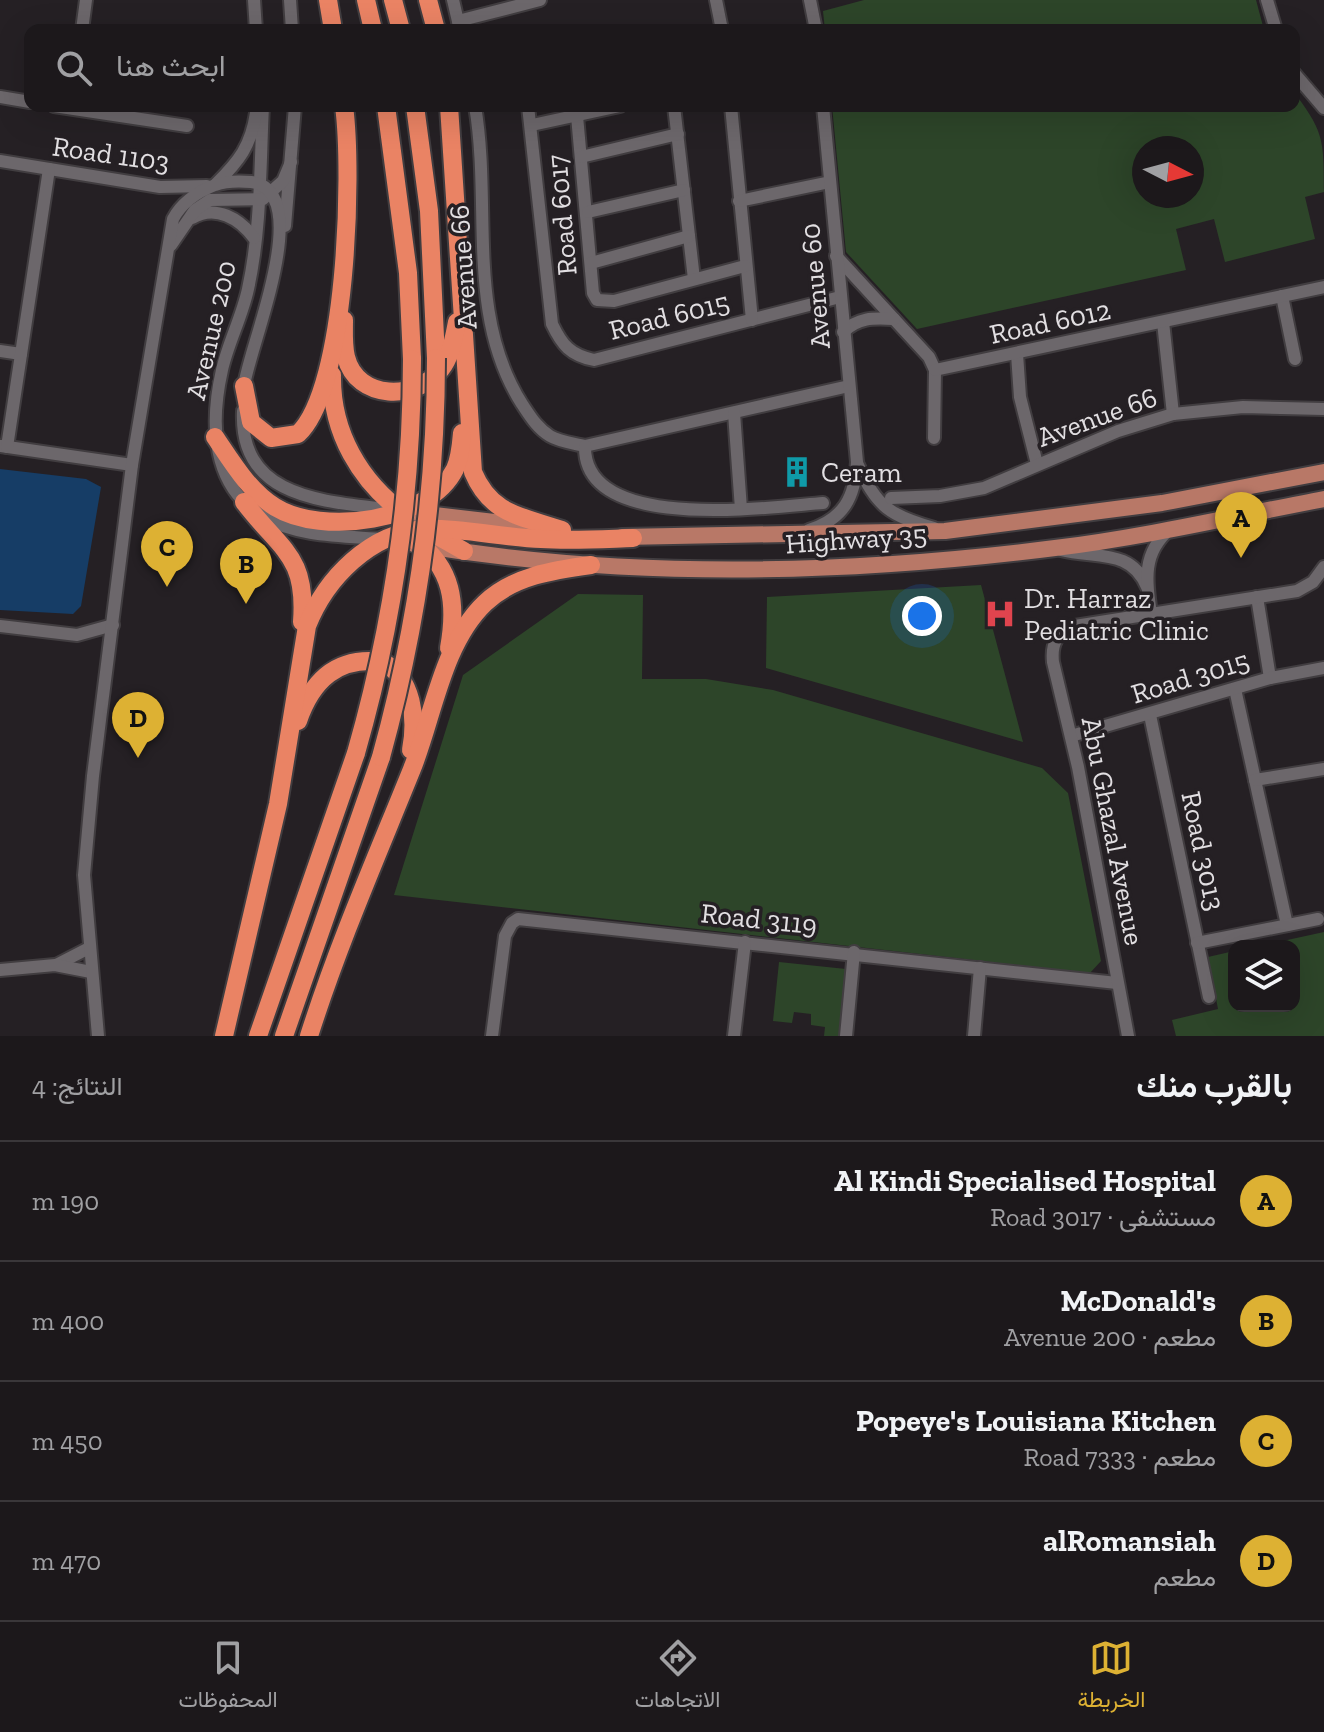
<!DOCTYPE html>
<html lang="ar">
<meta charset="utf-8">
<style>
body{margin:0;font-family:"Zilla Slab",Vazirmatn,serif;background:#292528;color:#f1f3f6;direction:rtl}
.controls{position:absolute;right:24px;bottom:24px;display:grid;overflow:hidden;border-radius:16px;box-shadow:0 8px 32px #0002}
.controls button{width:72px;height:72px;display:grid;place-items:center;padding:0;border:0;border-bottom:2px solid #3a373a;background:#1c181b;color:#f1f3f6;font:40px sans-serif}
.compass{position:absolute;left:1132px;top:136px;width:72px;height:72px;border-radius:50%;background:#1c181b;box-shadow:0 8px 32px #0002;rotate:96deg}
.you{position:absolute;left:922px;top:616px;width:28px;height:28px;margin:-20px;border:6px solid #fff;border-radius:50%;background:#1a73e8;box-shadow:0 0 0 12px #1a73e833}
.badge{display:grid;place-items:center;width:52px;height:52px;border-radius:50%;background:#ddb133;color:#111;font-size:26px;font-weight:700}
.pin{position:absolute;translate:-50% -66px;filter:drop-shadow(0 2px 4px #0008)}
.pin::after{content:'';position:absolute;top:42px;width:28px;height:24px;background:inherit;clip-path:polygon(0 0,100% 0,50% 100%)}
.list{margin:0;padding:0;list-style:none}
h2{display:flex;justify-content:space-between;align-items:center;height:104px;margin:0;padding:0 32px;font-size:34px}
h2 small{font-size:26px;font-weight:400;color:#a0a0a3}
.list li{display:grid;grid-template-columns:52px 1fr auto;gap:24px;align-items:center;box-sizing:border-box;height:120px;padding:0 32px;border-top:2px solid #3a373a}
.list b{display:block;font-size:30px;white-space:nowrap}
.list p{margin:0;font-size:26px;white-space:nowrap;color:#a0a0a3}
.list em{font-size:26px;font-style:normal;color:#a0a0a3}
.icon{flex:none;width:44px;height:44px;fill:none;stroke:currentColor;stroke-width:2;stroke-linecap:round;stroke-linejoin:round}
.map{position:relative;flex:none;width:1324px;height:1036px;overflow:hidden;direction:ltr}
.search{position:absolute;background:#1c181b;box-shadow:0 8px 32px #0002;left:24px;right:24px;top:24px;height:88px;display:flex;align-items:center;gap:20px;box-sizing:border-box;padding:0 28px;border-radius:16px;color:#a0a0a3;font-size:30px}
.sheet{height:584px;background:#1c181b}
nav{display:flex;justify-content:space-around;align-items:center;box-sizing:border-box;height:112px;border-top:2px solid #3a373a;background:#1c181b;font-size:22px;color:#a0a0a3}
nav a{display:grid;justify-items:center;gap:4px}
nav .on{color:#ddb133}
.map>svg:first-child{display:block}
.green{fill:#2d4529;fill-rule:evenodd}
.water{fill:#163d66}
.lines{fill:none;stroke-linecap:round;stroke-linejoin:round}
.minor-casing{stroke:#413d40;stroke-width:16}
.major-casing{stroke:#413d40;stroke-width:20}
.highway-casing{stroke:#413d40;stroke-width:22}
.minor{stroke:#6c676b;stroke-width:12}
.major{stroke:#b87867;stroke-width:16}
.highway{stroke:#ea8364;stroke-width:18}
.highway-bridge-casing{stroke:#413d40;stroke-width:22;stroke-linecap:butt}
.highway-bridge{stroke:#ea8364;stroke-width:18}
.labels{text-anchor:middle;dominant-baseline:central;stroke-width:7;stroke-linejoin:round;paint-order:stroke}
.street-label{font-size:28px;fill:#e2dfe2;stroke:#252024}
.poi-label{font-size:28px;fill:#e2dfe2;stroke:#252024;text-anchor:start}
</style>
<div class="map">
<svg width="1324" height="1036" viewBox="0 0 1324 1036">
<rect width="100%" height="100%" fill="#252024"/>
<g class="green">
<path d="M864 0H1256L1264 30H825L823 11Z"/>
<path d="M1294 92C1324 132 1324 140 1324 192L1305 197 1315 239 1225 262 1214 219 1176 229 1186 270 917 329 846 252 832 106H1294ZM1144 148H1192V196H1144Z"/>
<path d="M981 585 1023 742 766 668 767 597Z"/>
<path d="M578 594 643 595 642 679H706L773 690 1042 768 1068 793 1101 961 1090 973 394 895 463 675Z"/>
<path d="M1324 932V1036H1176L1172 1020 1218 1009 1208 957 1234 951V1006H1294V946H1259Z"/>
<path d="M779 962 846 969 840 1036H824L825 1027 811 1025V1014L794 1012 792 1023 773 1021Z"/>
</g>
<path class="water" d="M0 469 86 479 101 487 81 606 73 614 0 610Z"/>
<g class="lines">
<defs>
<g id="minor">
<path d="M254 0 256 30"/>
<path d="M290 0 292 30"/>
<path d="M453 0 460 30"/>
<path d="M716 0 722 30"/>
<path d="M810 0 816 30"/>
<path d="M1267 0 1276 30"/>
<path d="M458 21 540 0"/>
<path d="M82 30 86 0"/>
<path d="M1294 73 1324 108"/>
<path d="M0 97 30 102"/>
<path d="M54 106 187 126"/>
<path d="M263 106C260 166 261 230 248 289 242 317 228 343 222 370 210 423 211 487 264 517 296 537 346 536 383 539"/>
<path d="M475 106C492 206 465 314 522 404 530 416 537 428 550 436 560 442 573 443 585 446L849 386"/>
<path d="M528 106 552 324C562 345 570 355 594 360L840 297"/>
<path d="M674 106 694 279"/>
<path d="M731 106 752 320"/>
<path d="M577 116 593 293 597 300 614 301 745 266"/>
<path d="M532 125 620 106"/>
<path d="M581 157 678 134"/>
<path d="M0 161 160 187 207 186"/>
<path d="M216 184C239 161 251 146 256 113"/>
<path d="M739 201 830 182"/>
<path d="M588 212 684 190"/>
<path d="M192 218C216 204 240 219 254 238"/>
<path d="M285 226 295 106"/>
<path d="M171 245 195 210 210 200 263 199 283 181 291 162"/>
<path d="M836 256 929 357 935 370 934 438"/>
<path d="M591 263 689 236"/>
<path d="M1282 296 1295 359"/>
<path d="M1163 322 1173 414"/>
<path d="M843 332C859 317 873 318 894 319"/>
<path d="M0 351 21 354"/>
<path d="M1017 354 1020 397 1037 464"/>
<path d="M935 370 1324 287"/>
<path d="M243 411C239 501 328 501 394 510"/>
<path d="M734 413 741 509"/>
<path d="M1 446 132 465"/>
<path d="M585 446C583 534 769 507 823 503"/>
<path d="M7 447 49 169"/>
<path d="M858 465C876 507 891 516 934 528"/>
<path d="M891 498 940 496 984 488 1118 431 1173 414 1243 407 1324 409"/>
<path d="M809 530C844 519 855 497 857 462L823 106"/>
<path d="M1061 550C1095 559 1131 548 1147 587"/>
<path d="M1257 597 1270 678"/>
<path d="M1151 614C1146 580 1142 553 1170 529"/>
<path d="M0 626 77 635 113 625"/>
<path d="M1235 689 1287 925"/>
<path d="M1150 715 1209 997"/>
<path d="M1071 736 1270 678 1324 668"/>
<path d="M1255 780 1324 769"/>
<path d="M1197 943 1318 919"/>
<path d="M58 964 89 948"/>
<path d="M0 970 55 965 91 972"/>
<path d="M98 1036 84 875 93 776 132 465 173 219C182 202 197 192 215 185 226 181 240 181 251 182 319 191 245 355 243 392"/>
<path d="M492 1036 505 936 512 923 518 919 1117 983"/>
<path d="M734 1036 745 942"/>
<path d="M846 1036 854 952"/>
<path d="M974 1036 980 968"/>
<path d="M1128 1036 1078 767 1053 662C1051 643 1057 633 1075 626L1297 591 1313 582 1324 567"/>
</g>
<g id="major">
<path d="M401 511 536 527"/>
<path d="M622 537 945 531 1162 503 1324 472"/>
<path d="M414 544C626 580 843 575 1055 548 1145 537 1235 516 1324 499"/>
</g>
<g id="highway">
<path d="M328 0 333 30"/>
<path d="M366 0 373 30"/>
<path d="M393 0 401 30"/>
<path d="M428 0 436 30"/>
<path d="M386 106 408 273 412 359"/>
<path d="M415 106 429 211 436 358"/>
<path d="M449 106 473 472C491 515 521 516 562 530"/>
<path d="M344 320C344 331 343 345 346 357 357 401 417 401 441 369 451 357 454 337 457 322"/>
<path d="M332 375C331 432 360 482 406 515"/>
<path d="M244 386 251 422 271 438 298 434C347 388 353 173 344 106"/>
<path d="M215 437C232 462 249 491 275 507 322 536 429 522 455 469 460 458 461 445 462 433"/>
<path d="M244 502C281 551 307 555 302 622"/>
<path d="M434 534 464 551"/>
<path d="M415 540C453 568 457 604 449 648"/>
<path d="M298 721C312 680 338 656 383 662 413 679 417 719 411 750"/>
<path d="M224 1036 278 804 307 626C326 578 370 533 424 529 456 527 506 538 541 539 572 541 603 539 633 538"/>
<path d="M258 1036 356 753"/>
<path d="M284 1036 381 757"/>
<path d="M309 1036C338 945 376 858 412 769 433 717 442 644 485 603 513 576 554 570 591 565"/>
</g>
</defs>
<use href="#minor" class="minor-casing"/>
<use href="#major" class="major-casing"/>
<use href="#highway" class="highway-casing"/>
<use href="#minor" class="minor"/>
<use href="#major" class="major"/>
<use href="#highway" class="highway"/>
<defs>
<g id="highway-bridge">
<path d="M356 753C393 624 412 494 412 359"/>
<path d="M381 757C417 627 436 494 436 358"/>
</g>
</defs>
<use href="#highway-bridge" class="highway-bridge-casing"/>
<use href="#highway-bridge" class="highway-bridge"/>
</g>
<defs>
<symbol id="building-bare" viewBox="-9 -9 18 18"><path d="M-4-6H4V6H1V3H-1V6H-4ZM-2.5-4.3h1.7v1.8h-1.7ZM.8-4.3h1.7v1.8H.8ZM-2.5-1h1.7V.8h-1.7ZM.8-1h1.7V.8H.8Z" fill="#0f9aa8" stroke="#252024" stroke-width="2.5" paint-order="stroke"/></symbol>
<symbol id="hospital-bare" viewBox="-9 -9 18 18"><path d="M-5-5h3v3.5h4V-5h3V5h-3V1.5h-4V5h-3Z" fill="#e0444e" stroke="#252024" stroke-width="2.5" paint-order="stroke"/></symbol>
</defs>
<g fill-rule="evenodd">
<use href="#building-bare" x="775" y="450" width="44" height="44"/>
<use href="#hospital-bare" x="978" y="592" width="44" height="44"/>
</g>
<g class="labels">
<g class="street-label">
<text transform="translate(111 154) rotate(8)">Road 1103</text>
<text transform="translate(562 215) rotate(-95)">Road 6017</text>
<text transform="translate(463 267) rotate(-94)">Avenue 66</text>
<text transform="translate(815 286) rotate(-95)">Avenue 60</text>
<text transform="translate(669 316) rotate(-14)">Road 6015</text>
<text transform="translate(1050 322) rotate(-12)">Road 6012</text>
<text transform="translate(211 330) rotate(-77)">Avenue 200</text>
<text transform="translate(1097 417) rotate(-20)">Avenue 66</text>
<text transform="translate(856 539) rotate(-4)">Highway 35</text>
<text transform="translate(1190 677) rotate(-17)">Road 3015</text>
<text transform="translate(1113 831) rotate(79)">Abu Ghazal Avenue</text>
<text transform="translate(1203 851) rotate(78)">Road 3013</text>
<text transform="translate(759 919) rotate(6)">Road 3119</text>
</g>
<g class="poi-label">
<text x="821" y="472">Ceram</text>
<text x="1024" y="598">Dr. Harraz<tspan x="1024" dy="32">Pediatric Clinic</tspan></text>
</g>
</g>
</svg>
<div class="controls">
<button><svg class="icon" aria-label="layers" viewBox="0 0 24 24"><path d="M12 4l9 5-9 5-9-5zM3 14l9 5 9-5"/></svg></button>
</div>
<svg class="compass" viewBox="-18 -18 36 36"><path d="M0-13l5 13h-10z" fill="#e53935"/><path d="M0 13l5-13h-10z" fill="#a0a0a3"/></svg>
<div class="you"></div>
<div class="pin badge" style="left:1241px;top:558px">A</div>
<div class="pin badge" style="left:246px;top:604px">B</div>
<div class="pin badge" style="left:167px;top:587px">C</div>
<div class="pin badge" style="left:138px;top:758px">D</div>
<div class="search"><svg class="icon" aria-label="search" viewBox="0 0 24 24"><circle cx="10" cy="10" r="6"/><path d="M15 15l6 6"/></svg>ابحث هنا</div>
</div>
<section class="sheet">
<h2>بالقرب منك<small>النتائج: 4</small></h2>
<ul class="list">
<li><span class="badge">A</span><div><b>Al Kindi Specialised Hospital</b><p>مستشفى · Road 3017</p></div><em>190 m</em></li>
<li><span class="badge">B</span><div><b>McDonald's</b><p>مطعم · Avenue 200</p></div><em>400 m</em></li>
<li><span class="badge">C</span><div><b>Popeye's Louisiana Kitchen</b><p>مطعم · Road 7333</p></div><em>450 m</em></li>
<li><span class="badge">D</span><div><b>alRomansiah</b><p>مطعم</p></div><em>470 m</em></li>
</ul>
</section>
<nav>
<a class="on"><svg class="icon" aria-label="map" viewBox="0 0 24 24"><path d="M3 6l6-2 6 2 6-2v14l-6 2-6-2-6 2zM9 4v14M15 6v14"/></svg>الخريطة</a>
<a><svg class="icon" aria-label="directions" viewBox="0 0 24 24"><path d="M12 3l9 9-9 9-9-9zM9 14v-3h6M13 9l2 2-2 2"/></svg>الاتجاهات</a>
<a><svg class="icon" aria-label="saved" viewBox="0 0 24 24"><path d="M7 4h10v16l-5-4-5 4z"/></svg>المحفوظات</a>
</nav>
